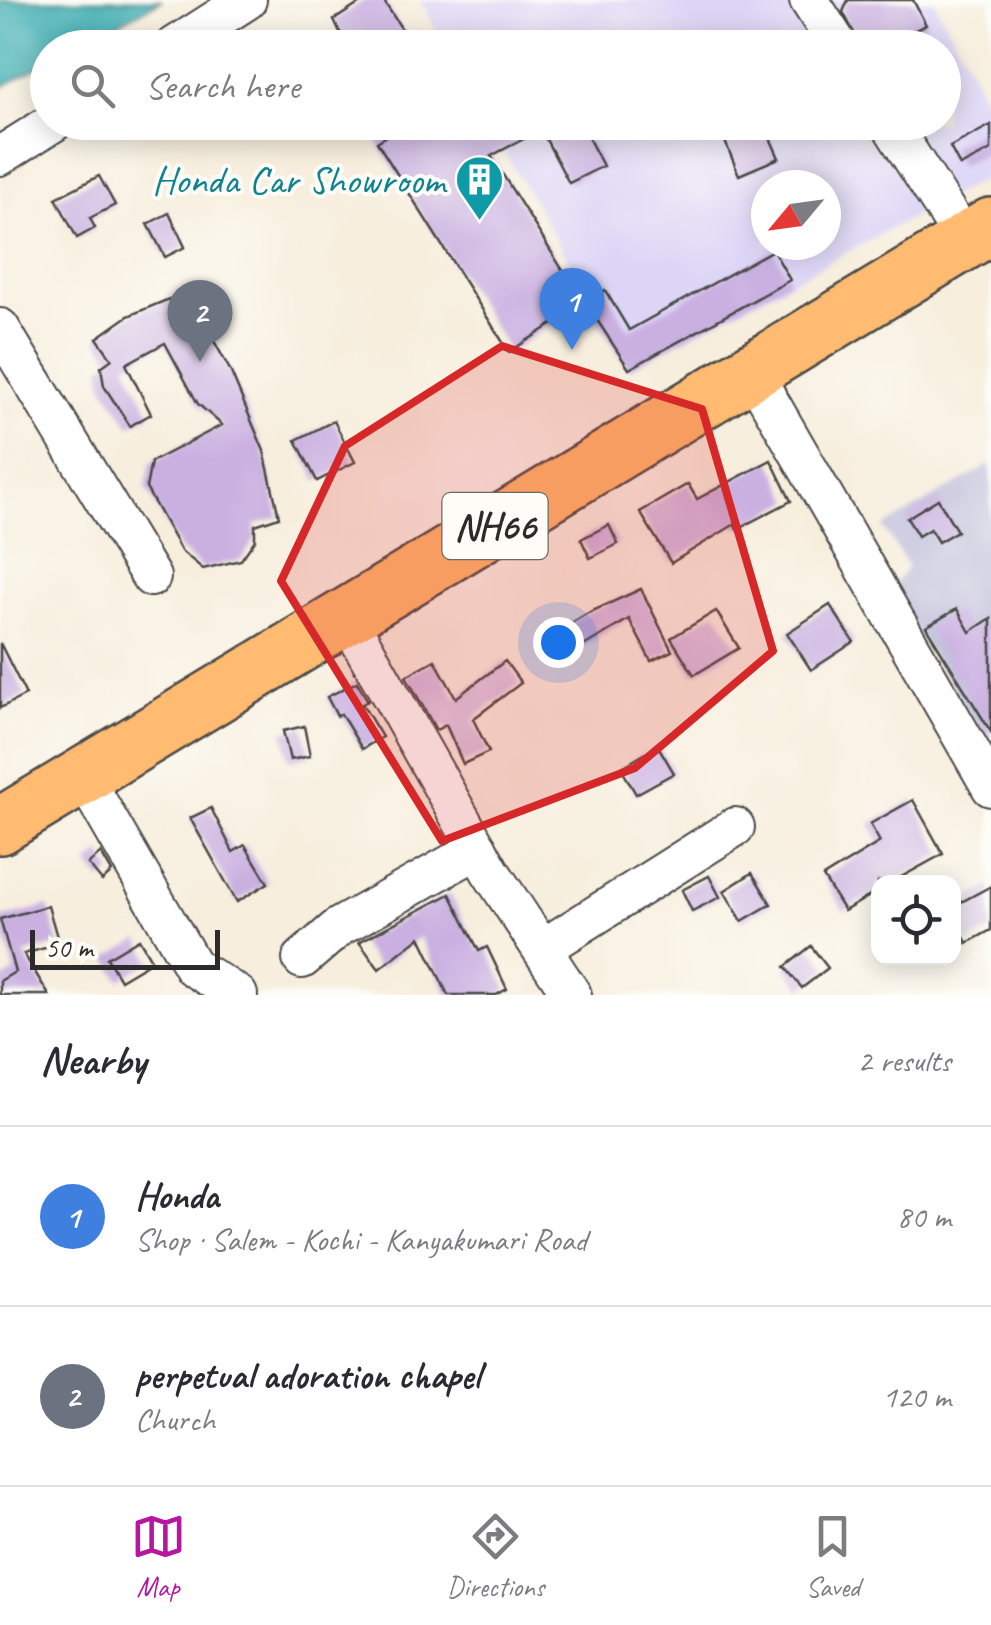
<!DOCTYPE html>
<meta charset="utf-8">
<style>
body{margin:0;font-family:Caveat,sans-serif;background:#f2f2f3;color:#2b2b33}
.controls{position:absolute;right:30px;bottom:30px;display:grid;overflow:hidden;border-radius:20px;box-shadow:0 5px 25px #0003}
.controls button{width:90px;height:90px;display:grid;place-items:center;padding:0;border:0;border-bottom:2px solid #e1e1e2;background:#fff;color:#2b2b33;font:50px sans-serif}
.compass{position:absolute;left:751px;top:170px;width:90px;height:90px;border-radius:50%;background:#fff;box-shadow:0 5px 25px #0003;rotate:241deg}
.scale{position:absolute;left:30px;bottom:25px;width:190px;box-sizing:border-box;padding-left:10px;border:5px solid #2b2b2b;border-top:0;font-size:28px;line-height:35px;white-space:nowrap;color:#2b2b2b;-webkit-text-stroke:8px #fdfcf7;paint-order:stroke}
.you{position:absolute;left:558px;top:642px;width:35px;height:35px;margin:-25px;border:8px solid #fff;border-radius:50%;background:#1a73e8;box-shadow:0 0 0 15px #1a73e833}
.badge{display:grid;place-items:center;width:65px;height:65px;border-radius:50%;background:#b5179e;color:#fff;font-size:32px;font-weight:700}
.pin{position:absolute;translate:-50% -82px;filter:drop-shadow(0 2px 5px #0008)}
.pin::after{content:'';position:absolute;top:52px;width:35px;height:30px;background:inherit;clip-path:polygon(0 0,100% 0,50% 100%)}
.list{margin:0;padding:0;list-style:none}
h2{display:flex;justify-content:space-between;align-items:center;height:130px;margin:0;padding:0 40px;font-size:42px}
h2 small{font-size:32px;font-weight:400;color:#7c7c81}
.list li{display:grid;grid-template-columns:65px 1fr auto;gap:30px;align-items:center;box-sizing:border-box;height:180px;padding:0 40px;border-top:2px solid #e1e1e2}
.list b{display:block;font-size:38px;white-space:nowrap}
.list p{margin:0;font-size:32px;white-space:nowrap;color:#7c7c81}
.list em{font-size:32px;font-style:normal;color:#7c7c81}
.icon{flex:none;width:55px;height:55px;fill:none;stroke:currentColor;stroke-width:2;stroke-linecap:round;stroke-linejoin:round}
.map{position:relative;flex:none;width:991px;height:995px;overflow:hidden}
.search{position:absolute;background:#fff;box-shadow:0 5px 25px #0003;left:30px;right:30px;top:30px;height:110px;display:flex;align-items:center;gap:25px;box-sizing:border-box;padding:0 35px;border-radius:55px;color:#7c7c81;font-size:38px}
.sheet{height:490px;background:#fff}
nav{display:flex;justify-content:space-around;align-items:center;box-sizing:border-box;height:140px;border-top:2px solid #e1e1e2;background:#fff;font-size:28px;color:#7c7c81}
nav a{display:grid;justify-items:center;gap:5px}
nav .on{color:#b5179e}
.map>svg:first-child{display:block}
.built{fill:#ddd5f6;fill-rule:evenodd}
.industrial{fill:#c2c1dc}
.water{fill:#3aacb2;stroke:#326c6e;stroke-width:2.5}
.building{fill:#cab0e1}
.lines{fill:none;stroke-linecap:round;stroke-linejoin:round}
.minor-casing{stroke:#4a4846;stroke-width:42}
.highway-casing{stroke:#4a4846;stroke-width:60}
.minor{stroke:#fff;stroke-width:38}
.highway{stroke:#ffbb71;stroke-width:55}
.marked{fill:#d62828;fill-opacity:0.2;stroke:#d62828;stroke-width:8;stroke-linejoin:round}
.labels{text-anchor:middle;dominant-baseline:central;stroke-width:8;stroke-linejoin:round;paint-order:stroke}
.shield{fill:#fdfcf7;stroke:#6a6a68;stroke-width:2.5}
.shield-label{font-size:38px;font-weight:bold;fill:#2b2b2b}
.culture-label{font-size:40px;fill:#0d838f;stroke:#fdfcf7;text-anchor:end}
</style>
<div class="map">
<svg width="991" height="995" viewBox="0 0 991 995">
<rect width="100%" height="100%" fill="#fdfcf7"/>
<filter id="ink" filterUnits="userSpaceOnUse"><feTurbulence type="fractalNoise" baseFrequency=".01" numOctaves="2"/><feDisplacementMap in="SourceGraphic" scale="20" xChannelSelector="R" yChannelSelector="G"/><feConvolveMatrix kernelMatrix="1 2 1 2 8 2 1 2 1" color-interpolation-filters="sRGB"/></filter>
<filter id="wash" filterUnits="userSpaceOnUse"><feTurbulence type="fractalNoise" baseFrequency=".0048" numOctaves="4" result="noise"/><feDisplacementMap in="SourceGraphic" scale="40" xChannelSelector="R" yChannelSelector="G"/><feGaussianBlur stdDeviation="2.25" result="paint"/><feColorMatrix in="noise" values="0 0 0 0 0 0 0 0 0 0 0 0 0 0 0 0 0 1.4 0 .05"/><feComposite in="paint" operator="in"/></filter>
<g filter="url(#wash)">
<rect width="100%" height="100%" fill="#f7eedd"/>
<path class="built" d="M420 0H934L973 73 991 117V175L632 367 487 123 944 122V48L445 47ZM766 185H826V245H766Z"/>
<path class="industrial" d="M991 464V750L890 588 908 567 883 527Z"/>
<path class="water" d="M0 0H162L74 47 48 48 47 62 0 88Z"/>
<g id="blocks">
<g class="building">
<path d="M365 0H383L414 48H348L334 20Z"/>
<path d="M848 0H913L926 25 877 48H862L843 12Z"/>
<path d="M407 122H580L603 166 569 183 541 130 491 156 584 304 509 352 377 142Z"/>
<path d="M717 122H763L779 158 739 175Z"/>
<path d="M991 125V150L960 166 950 147Z"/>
<path d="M99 176 115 205 90 218 95 228 77 238 56 198Z"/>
<path d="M169 213 185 247 165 257 148 224Z"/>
<path d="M773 250 790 280 629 369 586 303 605 290 629 330Z"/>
<path d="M169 299 193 303 230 370 264 451 279 517 255 525V540L241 560 203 569 181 551 146 488 151 462 222 425 198 404 165 343 126 364 151 414 130 426 104 386 101 367 112 359 97 338 128 316Z"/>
<path d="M334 421 355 462 317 481 296 440Z"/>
<path d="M771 460 791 501 737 529 735 524 671 563 640 512 688 484 697 499Z"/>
<path d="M938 499 957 531 938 542 930 529 918 536 907 518Z"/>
<path d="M609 525 618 544 590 558 581 539Z"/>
<path d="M641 589 672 651 651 661 629 619 565 657 551 635 588 613Z"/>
<path d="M830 605 854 642 811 670 787 633Z"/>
<path d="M957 609 970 632 991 618V732L926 627Z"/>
<path d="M716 611 739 648 694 675 671 638Z"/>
<path d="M0 643 26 695 0 708Z"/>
<path d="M435 660 456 698 505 661 521 683 473 719 489 752 463 764 446 725 436 730 406 676Z"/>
<path d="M357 682 368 701 362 704 382 737 362 749 341 714 337 716 327 697Z"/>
<path d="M304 726 310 756 290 760 283 731Z"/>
<path d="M658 746 674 773 636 794 621 768Z"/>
<path d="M913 800 943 854 892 882H878V891L844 911 823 877 880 842 870 824Z"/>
<path d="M211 808 233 852 245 845 268 883 237 902 190 818Z"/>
<path d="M101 853 112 872 102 881 88 864Z"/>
<path d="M752 873 771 904 742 921 724 891Z"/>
<path d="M709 876 720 897 692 911 682 890Z"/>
<path d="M991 886V930L967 943 954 917V906Z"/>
<path d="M450 894 479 951 487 947 507 989 496 995H448L420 937 379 969 359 942Z"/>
<path d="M48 906 59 944 24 954 49 995H0V981L15 972 0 919Z"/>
<path d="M139 939 152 961 120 980 107 958Z"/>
<path d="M811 946 828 968 802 988 785 967Z"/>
</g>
</g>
</g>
<g filter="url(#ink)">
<use href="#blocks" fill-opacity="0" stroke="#4a4846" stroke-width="2.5"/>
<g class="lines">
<defs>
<g id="minor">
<path d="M809 0 840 48"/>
<path d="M172 48 247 0"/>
<path d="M889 122 966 242"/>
<path d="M0 156 54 122"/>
<path d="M0 328 151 577"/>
<path d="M753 373 991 787"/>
<path d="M346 616 490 871 572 995"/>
<path d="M84 778 193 967 238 995"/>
<path d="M542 949 735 827"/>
<path d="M302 959 339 927 478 849"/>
</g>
<path id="highway" d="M0 826 991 226"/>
</defs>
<use href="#minor" class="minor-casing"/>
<use href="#highway" class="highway-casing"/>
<use href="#minor" class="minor"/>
<use href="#highway" class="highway"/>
</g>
</g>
<path class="marked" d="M502 346 702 409 773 651 635 768 442 841 281 581 345 446Z"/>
<defs>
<symbol id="building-pin" viewBox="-11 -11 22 30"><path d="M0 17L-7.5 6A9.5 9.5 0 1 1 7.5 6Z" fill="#0f9aa8" stroke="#fdfcf7"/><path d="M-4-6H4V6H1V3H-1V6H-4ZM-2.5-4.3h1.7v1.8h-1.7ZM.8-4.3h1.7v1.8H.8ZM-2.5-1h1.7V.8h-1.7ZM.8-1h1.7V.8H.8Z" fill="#fff"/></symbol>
</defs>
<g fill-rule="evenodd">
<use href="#building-pin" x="452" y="152" width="55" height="75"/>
</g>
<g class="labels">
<rect class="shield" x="442.5" y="493" width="105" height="66" rx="8"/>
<g class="shield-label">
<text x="495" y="526">NH66</text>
</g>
<g class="culture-label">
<text x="445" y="180">Honda Car Showroom</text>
</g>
</g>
</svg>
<div class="controls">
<button><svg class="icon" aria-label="locate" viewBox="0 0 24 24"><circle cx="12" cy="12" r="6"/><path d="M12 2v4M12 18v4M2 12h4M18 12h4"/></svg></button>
</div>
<svg class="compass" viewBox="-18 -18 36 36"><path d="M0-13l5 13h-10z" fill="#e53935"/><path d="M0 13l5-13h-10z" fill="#7c7c81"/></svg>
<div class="scale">50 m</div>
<div class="you"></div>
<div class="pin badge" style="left:572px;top:350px;background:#3f7fe0">1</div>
<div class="pin badge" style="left:200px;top:362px;background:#6b7280">2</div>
<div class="search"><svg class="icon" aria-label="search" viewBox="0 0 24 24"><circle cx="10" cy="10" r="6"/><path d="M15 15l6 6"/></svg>Search here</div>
</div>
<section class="sheet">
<h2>Nearby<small>2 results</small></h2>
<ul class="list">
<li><span class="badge" style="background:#3f7fe0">1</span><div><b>Honda</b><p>Shop · Salem - Kochi - Kanyakumari Road</p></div><em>80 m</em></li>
<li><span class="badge" style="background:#6b7280">2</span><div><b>perpetual adoration chapel</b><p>Church</p></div><em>120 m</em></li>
</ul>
</section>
<nav>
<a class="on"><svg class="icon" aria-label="map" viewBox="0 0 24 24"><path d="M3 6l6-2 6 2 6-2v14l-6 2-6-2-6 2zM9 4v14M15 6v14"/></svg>Map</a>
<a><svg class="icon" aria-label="directions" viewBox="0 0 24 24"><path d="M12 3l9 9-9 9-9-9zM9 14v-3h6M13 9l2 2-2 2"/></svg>Directions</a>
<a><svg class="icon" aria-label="saved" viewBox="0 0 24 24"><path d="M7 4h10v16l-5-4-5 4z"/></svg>Saved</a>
</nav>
